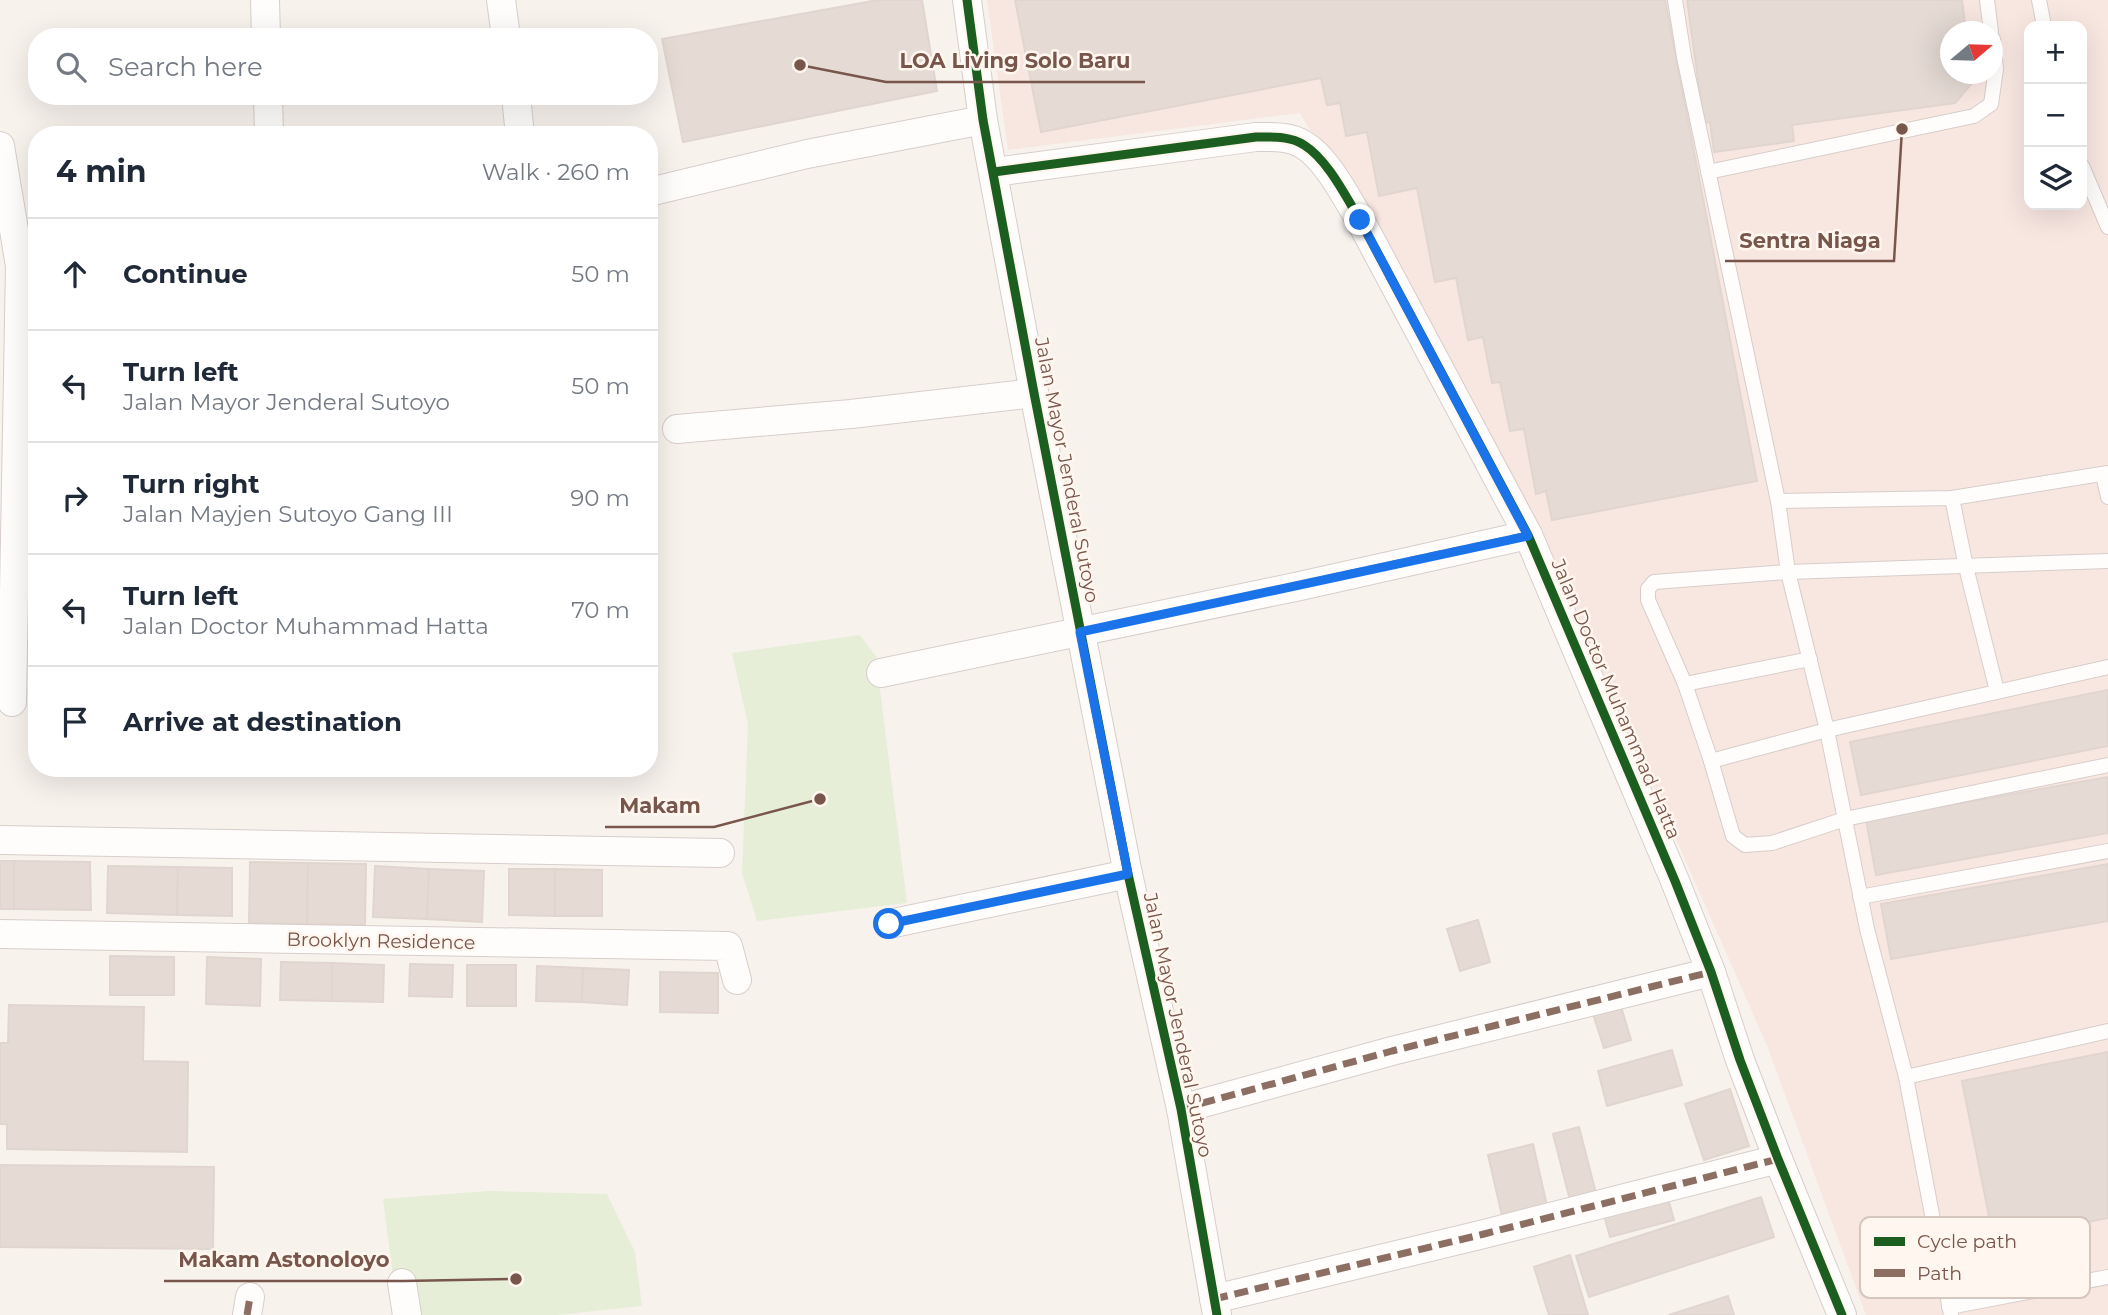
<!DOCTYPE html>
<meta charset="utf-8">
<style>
body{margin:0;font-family:Montserrat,sans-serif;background:#f2f2f3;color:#1f2937}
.controls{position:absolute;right:21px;top:21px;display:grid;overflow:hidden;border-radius:14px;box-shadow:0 7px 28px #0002}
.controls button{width:63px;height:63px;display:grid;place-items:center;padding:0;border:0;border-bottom:2px solid #e0e1e3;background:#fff;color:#1f2937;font:35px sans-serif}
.compass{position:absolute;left:1940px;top:21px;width:63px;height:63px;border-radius:50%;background:#fff;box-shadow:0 7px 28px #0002;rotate:71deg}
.stop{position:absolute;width:21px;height:21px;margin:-16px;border:5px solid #1a73e8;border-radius:50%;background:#fff}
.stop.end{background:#1a73e8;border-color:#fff;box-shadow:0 2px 7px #0008}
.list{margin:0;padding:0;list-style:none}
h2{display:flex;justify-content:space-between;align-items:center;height:91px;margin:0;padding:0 28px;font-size:30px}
h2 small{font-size:23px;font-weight:400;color:#747a83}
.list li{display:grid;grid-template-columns:46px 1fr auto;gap:21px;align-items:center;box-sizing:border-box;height:112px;padding:0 28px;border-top:2px solid #e0e1e3}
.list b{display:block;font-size:26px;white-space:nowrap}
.list p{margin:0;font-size:23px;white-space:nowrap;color:#747a83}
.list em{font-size:23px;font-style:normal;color:#747a83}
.icon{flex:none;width:38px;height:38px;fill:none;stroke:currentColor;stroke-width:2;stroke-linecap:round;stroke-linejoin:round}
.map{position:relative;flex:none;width:2108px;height:1315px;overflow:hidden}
.search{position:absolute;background:#fff;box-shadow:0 7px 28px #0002;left:28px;top:28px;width:630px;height:77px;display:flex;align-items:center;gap:18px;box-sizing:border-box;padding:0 24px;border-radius:28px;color:#747a83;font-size:26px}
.panel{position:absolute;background:#fff;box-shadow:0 7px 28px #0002;left:28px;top:126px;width:630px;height:651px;border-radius:28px}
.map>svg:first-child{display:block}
.commercial{fill:#f8e6e1;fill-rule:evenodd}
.green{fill:#e7eed8}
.building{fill:#e5dad4;stroke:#e1d5cf;stroke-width:2}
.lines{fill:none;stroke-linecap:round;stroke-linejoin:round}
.service-casing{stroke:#d7ceca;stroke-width:16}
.minor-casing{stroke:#d7ceca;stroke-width:30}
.service{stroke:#fefdfc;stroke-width:14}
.minor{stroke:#fefdfc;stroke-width:28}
.quiet{stroke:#8d6e63;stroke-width:7;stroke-dasharray:14 7;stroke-linecap:butt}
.cycleway-casing{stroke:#fff7ef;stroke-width:13}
.cycleway{stroke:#1b5e20;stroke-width:9}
.route{stroke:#1a73e8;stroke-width:9}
.labels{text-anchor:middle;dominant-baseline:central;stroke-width:5;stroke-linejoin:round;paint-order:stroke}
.street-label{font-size:19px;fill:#78564b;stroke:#fff7ef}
.key{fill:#fff7ef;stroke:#d6c7be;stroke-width:2}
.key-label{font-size:19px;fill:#78564b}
.leader{fill:none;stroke:#78564b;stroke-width:2.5}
.callout-dot{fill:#78564b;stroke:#fff7ef;stroke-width:2.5}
.callout-label{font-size:21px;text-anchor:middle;font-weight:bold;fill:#78564b;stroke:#fff7ef;stroke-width:5;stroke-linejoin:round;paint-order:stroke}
</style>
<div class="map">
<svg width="2108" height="1315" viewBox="0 0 2108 1315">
<rect width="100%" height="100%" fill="#f8f2ed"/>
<path class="commercial" d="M987 0H2108V1315H1866L1768 1048 1540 530 1462 386 1300 113 1008 150ZM2029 26H2082V205H2029ZM1951 32H1993V74H1951Z"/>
<g class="green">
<path d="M860 635 881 663 885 679 880 689 907 903 757 921 742 873 748 724 732 653Z"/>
<path d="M488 1191 607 1194 635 1252 642 1306 558 1315H398L383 1199Z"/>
</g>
<g class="building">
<path d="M878 0H922L937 91 683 142 662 39Z"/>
<path d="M1015 0H1665L1757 481 1552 520 1546 491 1536 494 1524 429 1510 431 1500 382 1492 383 1483 337 1468 340 1456 278 1435 282 1417 188 1379 196 1367 132 1346 136 1340 103 1327 105 1321 78 1041 132Z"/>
<path d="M1687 0H1962L1966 32H1951V74H1972L1973 82 1955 103 1792 125 1794 141 1714 152 1710 122 1704 123Z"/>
<path d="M2108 690V746L1861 795 1850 742Z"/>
<path d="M2108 777V833L1876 875 1866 820Z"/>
<rect x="0" y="861" width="14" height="48"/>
<path d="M14 861 90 862 91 910 14 909Z"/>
<path d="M250 862 308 863 307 924 249 923Z"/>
<path d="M308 863 366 864 365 925 307 924Z"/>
<path d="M2108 864V921L1891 959 1881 904Z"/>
<path d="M108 866 178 867 177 915 107 913Z"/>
<path d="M375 866 429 869 427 919 373 917Z"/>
<path d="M178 867 232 868V916L177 915Z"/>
<path d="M429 869 484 871 482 922 427 919Z"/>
<path d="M509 869H555V916L509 915Z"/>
<path d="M555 869 602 870V916H555Z"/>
<path d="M1478 920 1490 962 1460 971 1447 929Z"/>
<path d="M110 956 174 957V995H110Z"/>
<path d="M207 957 261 959 260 1006 206 1004Z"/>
<path d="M281 962 332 963V1001L280 1000Z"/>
<path d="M332 963 384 965 383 1002 332 1001Z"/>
<path d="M410 964 453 965 452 997 409 996Z"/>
<rect x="467" y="965" width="49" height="41"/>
<path d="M537 966 583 968 582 1002 536 1001Z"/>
<path d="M583 968 629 970 627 1005 582 1002Z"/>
<path d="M660 972 718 973V1013L660 1012Z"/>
<path d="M1620 1003 1631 1040 1604 1048 1592 1011Z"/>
<path d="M9 1005 144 1007 143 1061 188 1062 187 1152 7 1149V1124H0V1043H8Z"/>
<path d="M1672 1050 1682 1085 1607 1106 1598 1071Z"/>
<path d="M2108 1052V1218L1994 1241 1962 1081Z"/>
<path d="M1730 1089 1749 1146 1704 1160 1685 1104Z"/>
<path d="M1579 1127 1597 1197 1571 1204 1553 1134Z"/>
<path d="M1533 1144 1548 1210 1503 1220 1488 1155Z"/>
<path d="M0 1165 214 1167 213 1249 0 1247Z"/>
<path d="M1666 1191 1674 1220 1610 1237 1602 1208Z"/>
<path d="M1761 1197 1774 1237 1589 1297 1576 1256Z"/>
<path d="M1570 1255 1588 1315H1549L1534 1267Z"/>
<path d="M1728 1296 1734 1315H1669Z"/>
</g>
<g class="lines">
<defs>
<g id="service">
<path d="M1675 0 1684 57 1778 501 1952 498 2108 473"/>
<path d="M1987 0 1991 32"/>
<path d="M2039 0 2044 26"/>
<path d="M2082 166 2108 227"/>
<path d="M1708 172 1974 116 1991 104 1996 69 1993 39"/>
<path d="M2103 475 2108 497"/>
<path d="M1952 498 1966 567 1997 691"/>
<path d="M1778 501 1788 572 1827 730 1867 929 1906 1077"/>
<path d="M1810 659 1685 684 1648 600V589L1654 582 1788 572 2108 561"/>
<path d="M1685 684 1711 761 1827 730 2108 667"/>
<path d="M1711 761 1733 836 1745 845 1772 843 1845 819 2108 765"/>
<path d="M1860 897 2108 851"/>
<path d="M1949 1307 2108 1277"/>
<path d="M1951 1315 1906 1077 2108 1031"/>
</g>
<g id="minor">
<path d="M265 0 266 37"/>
<path d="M501 0 506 37"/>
<path d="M967 0 983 120 1034 393 1128 874 1181 1109 1217 1315"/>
<path d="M268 96 269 135"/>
<path d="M516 96 520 135"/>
<path d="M0 146 20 266 12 702"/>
<path d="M994 172 1256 137C1273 137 1290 136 1304 145 1327 159 1346 197 1360 220L1528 535 1675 881 1711 972 1740 1060 1778 1159 1842 1315"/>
<path d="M649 192 807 154 983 120"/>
<path d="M677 429 851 414 1034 393"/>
<path d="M881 673 1300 586 1528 535"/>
<path d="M0 840 720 853"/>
<path d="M889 924 1128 874"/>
<path d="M0 934 728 946 737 980"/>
<path d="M1181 1109 1392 1051 1711 972"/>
<path d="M402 1283 407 1315"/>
<path d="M1214 1299 1484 1234 1778 1159"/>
<path d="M247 1315 250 1297"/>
</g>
</defs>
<use href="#service" class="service-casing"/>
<use href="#minor" class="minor-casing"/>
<use href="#service" class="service"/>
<use href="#minor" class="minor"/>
<g class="quiet">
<path d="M1080 632 1528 535"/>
<path d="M1181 1109 1392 1051 1711 972"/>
<path d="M1214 1299 1484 1234 1778 1159"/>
<path d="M247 1315 250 1297"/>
</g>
<defs>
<g id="cycleway">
<path d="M967 0 983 120 1034 393 1128 874 1181 1109 1217 1315"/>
<path d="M994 172 1256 137C1273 137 1290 136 1304 145 1327 159 1346 197 1360 220L1528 535 1675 881 1711 972 1740 1060 1778 1159 1842 1315"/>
</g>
</defs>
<use href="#cycleway" class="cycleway-casing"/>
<use href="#cycleway" class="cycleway"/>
</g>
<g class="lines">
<path class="route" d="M889 924 1128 874 1080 632 1528 536 1360 220"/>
</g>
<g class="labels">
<g class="street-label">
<text transform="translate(1067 470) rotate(79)">Jalan Mayor Jenderal Sutoyo</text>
<text transform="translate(1616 699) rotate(67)">Jalan Doctor Muhammad Hatta</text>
<text transform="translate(381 941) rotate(1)">Brooklyn Residence</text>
<text transform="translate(1178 1025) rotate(78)">Jalan Mayor Jenderal Sutoyo</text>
</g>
</g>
<rect x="1860" y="1217" width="230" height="81" rx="10" class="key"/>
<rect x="1874" y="1237" width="31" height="9" fill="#1b5e20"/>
<rect x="1874" y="1269" width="31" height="8" fill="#8d6e63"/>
<g class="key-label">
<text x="1917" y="1248">Cycle path</text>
<text x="1917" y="1280">Path</text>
</g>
<path class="leader" d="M800 65L886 82H1145M1902 129L1894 261H1725M820 799L714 827H605M516 1279L404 1281H164"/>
<g class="callout-dot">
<circle cx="800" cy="65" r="7"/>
<circle cx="1902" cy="129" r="7"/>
<circle cx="820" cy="799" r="7"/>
<circle cx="516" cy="1279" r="7"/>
</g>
<g class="callout-label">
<text x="1015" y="68">LOA Living Solo Baru</text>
<text x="1810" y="248">Sentra Niaga</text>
<text x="660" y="813">Makam</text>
<text x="284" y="1267">Makam Astonoloyo</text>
</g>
</svg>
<div class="controls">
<button>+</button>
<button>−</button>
<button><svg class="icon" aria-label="layers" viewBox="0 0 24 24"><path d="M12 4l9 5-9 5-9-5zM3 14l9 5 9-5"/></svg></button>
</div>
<svg class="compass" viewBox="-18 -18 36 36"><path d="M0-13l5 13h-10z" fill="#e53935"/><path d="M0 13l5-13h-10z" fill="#747a83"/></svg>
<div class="stop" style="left:889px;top:924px"></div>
<div class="stop end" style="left:1360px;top:220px"></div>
<div class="search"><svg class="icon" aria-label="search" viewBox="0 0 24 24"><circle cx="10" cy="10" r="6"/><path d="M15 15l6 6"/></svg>Search here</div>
<section class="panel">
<h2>4 min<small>Walk · 260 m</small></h2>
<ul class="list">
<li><svg class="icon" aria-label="ahead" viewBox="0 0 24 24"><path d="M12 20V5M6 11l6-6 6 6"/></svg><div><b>Continue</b></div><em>50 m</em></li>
<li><svg class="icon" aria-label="left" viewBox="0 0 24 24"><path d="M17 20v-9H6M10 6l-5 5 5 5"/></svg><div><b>Turn left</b><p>Jalan Mayor Jenderal Sutoyo</p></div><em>50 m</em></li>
<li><svg class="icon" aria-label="right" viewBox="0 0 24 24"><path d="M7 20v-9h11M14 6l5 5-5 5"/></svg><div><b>Turn right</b><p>Jalan Mayjen Sutoyo Gang III</p></div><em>90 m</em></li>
<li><svg class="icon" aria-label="left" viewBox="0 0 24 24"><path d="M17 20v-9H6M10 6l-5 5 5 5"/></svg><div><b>Turn left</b><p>Jalan Doctor Muhammad Hatta</p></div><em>70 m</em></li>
<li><svg class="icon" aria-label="arrive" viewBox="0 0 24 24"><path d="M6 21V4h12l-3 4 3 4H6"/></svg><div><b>Arrive at destination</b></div></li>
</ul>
</section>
</div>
